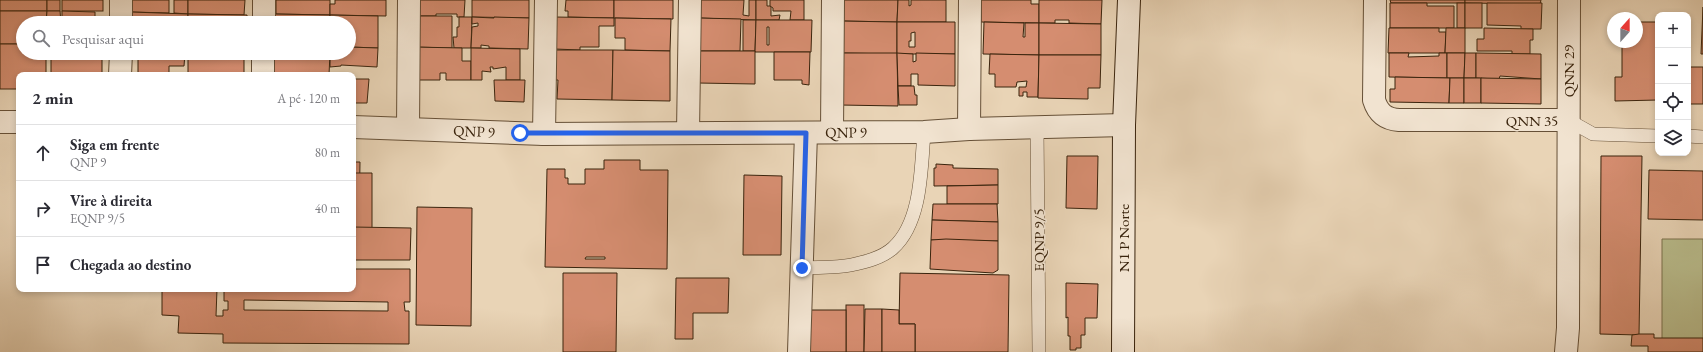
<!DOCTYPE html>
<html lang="pt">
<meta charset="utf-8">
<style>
body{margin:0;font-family:"EB Garamond",serif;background:#f2f2f3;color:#2b2b33}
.controls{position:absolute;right:12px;top:12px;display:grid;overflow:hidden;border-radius:8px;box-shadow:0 2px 6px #0003}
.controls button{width:36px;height:36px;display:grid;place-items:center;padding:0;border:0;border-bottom:1px solid #e1e1e2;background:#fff;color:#2b2b33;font:20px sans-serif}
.compass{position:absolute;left:1607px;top:12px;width:36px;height:36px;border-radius:50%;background:#fff;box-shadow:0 2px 6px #0003;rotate:21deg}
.stop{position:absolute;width:12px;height:12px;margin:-9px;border:3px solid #2563eb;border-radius:50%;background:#fff}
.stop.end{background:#2563eb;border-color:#fff;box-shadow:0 1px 4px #0008}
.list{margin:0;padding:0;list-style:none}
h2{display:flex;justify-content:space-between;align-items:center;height:52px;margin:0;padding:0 16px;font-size:17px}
h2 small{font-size:13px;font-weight:400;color:#7c7c81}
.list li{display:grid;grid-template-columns:26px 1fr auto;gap:12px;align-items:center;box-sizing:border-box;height:56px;padding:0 16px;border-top:1px solid #e1e1e2}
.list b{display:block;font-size:15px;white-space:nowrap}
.list p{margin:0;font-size:13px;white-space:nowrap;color:#7c7c81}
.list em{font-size:13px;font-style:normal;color:#7c7c81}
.icon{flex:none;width:22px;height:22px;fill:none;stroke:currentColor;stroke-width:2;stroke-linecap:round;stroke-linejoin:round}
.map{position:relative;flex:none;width:1703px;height:352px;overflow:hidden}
.search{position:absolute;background:#fff;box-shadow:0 2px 6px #0003;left:16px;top:16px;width:340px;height:44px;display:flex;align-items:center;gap:10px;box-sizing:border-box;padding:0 14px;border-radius:22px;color:#7c7c81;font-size:15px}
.panel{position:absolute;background:#fff;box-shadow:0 2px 6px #0003;left:16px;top:72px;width:340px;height:220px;border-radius:8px}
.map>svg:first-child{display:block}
.green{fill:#b9bc8c;stroke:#7a704c}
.building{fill:#d58d70;stroke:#3a240d;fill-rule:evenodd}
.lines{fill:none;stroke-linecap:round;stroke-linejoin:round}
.lane-casing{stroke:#665037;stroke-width:14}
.street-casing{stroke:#665037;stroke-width:24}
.secondary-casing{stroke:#3a240d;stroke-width:24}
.lane{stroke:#f1e3d0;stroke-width:13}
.street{stroke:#f1e3d0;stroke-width:22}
.secondary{stroke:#f1e3d0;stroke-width:22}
.route{stroke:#2563eb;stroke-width:5}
.labels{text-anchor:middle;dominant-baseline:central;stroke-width:3;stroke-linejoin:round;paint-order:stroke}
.street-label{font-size:15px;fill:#3a240d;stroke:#f1e3d0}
</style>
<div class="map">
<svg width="1703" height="352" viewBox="0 0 1703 352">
<rect width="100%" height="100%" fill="#e9d4b6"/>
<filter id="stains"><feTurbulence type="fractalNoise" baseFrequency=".005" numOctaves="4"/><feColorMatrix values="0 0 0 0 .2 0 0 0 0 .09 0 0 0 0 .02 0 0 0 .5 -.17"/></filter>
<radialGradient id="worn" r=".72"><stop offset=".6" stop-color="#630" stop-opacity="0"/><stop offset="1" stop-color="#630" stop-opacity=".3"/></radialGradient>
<path class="green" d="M1662 239H1703V344L1662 343Z"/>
<g class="building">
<rect x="0" y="0" width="47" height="11"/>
<rect x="47" y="0" width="13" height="11"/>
<rect x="62" y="0" width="41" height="11"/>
<path d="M130 0H169V13L131 12Z"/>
<path d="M174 0H188V14L174 13Z"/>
<path d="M188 0H245L244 15 188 14Z"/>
<path d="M276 0H330V15L276 14Z"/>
<path d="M335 0H386V16L330 15V4H335Z"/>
<path d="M415 0H465L464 17H457V14H436V16H414Z"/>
<path d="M472 0H529V18L472 17Z"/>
<path d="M566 0H614V18L568 17V11H565Z"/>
<path d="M614 0H673V19L614 18Z"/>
<path d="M697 0H744L743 15 749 16V0H756V20L699 18Z"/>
<path d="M756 0H767V6H771V16L780 15 779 20H756Z"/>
<path d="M770 0H804V20H790L791 11H773V8L770 6Z"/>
<path d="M841 0H898L897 22 841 21Z"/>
<path d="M898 0H909V6L911 5V0H946V22H897Z"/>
<path d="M981 0H1031V4H1039V23L981 22Z"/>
<path d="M1039 0H1102L1101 24 1069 23V20H1055V23H1039Z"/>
<path d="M1390 0H1465V3H1391Z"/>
<path d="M1465 0H1541L1540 4 1465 3Z"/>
<path d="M1390 3H1427V6H1454V28H1390Z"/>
<rect x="1457" y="3" width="8" height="25"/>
<rect x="1465" y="3" width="17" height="25"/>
<path d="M1487 3H1542L1541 29H1521V26L1487 25Z"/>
<path d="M1703 7V54H1701Z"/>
<path d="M0 11H47L46 23H23V44H0Z"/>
<path d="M47 11H60L61 23H46Z"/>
<path d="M62 11 95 12V23H62Z"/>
<path d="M131 12 188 14V23H131Z"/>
<path d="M188 14 247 15V23H188Z"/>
<path d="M273 14 330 15V23H272Z"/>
<path d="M330 15 378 16V48L349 47V23H330Z"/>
<path d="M414 16H452V48L413 47Z"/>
<path d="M459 17H472L471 48H454L453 37H457V27H459Z"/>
<path d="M472 17 494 18V17L529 18 528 49 489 48V46L481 45V48H471L472 27 478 26V23L472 24Z"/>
<path d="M555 17 614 18V26H599V47H580V50L555 49Z"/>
<path d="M615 18 671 19 670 51 625 50V38H615Z"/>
<path d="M699 18 741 19 740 51H696Z"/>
<path d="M743 20H756L755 51H743Z"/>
<path d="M756 20H812L811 52H755ZM767 27H769V45H767Z"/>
<path d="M840 21 897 22V54L840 53Z"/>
<path d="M897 22H955V54H897ZM915 32V47H909V41H911V33Z"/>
<path d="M984 22 1024 23 1023 37H1025V23H1039V55L983 54Z"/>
<path d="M1637 22H1658V100L1615 101V77H1622V42H1637Z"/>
<path d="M1039 23 1101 24V55H1039Z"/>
<path d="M1389 28H1439V32H1446L1445 53H1388Z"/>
<path d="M1446 28H1465V53H1445Z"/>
<path d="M1484 28 1533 29V40H1530V54H1512V51H1477V39H1484Z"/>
<path d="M0 44H23V53H46V75H19V89H0Z"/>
<path d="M349 47 378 48 377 67 341 65V66L330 67V53H349Z"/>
<path d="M413 47 462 48V61H471V80H446V73H440V80H413Z"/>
<path d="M471 48 520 49V80H506V67L493 69V67H490L491 72 482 71V80H471Z"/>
<path d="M556 50H613L612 100 557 99 558 80H555Z"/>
<path d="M613 50 670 51V101L612 100Z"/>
<path d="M696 51H755V84L698 83Z"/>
<path d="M774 52H810L809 85 802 84V80H774Z"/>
<rect x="51" y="53" width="51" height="22"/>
<path d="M138 53H185L184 66H169V75H138Z"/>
<path d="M188 53H199L200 55V53H244V75H188Z"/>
<path d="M272 53H330L329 75H272Z"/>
<path d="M841 53H897L898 106 840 105Z"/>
<path d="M897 53 913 54V62L916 61V53L955 54V86L918 85V74H911V86H898Z"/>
<path d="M1389 53H1409L1408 57 1439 56V53H1447V78L1389 77Z"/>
<path d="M1447 53H1465L1464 78H1447Z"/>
<path d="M1465 53H1476V78H1464Z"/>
<path d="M1476 53 1541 54V79L1500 76 1499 79 1476 78Z"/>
<path d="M990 54 1039 55 1038 97H1027V92H1023V96H1019V87H1026L1027 81 1017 82 1016 87H995V74H989Z"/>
<path d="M1039 55H1101L1100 88H1088V99L1038 98Z"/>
<rect x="1688" y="67" width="15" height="37"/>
<path d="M1395 77 1450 78 1449 103 1390 102V89H1395Z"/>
<path d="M1450 78H1464V103H1449Z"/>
<rect x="1464" y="78" width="17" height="25"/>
<path d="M1481 78 1541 79V104L1481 103Z"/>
<path d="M353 79H369L367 103H353Z"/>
<path d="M494 80H525L524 102 495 101Z"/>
<path d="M898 86H914L915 95H917V105H899Z"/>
<path d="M1067 156H1098L1097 209 1066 208Z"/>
<path d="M1601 156H1642L1639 335 1600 334Z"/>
<path d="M604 160H640V170H668L667 269 545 267 547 169H565V178H568V184H585V169H604ZM586 257H605V259H585Z"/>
<path d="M353 162H360L359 221H353Z"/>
<path d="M936 164 953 165V168L998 169V185L934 186V168H936Z"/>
<path d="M1649 170 1703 171V220L1648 219Z"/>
<path d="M353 173H372V230L353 231Z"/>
<path d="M744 175 782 176 781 255H743Z"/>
<path d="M998 185V204H947V186Z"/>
<path d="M933 204H997L998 222 932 220Z"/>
<path d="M417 207 472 208 471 326 416 325Z"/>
<path d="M932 220 998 222V241L931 240Z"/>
<path d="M353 227 411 228 410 260H353Z"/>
<path d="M946 239 998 241V270L993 273 930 269 931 240Z"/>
<path d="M353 269H410V302H404L405 311H409V344L223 343V334L178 333 179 316 162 315V289H217L216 316H223V310H228V301H224V289H353ZM244 300 388 302V311L244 310Z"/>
<path d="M563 273H617L616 352H563Z"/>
<path d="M900 273 1009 275 1008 352H915V324H899Z"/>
<path d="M676 278H729L728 313H693V339H675Z"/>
<path d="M1066 283 1098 284 1097 318H1085V335H1081V348H1076V350H1070V336H1068V317L1066 318Z"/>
<rect x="846" y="305" width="18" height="47"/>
<path d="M865 309H882V352H864Z"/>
<path d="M882 309 899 310V324H915V352H882Z"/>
<rect x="810" y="310" width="36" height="42"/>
<path d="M1639 334H1654V338H1703V352H1648V346H1631L1632 335Z"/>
</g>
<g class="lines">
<defs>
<g id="lane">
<path d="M1568 120 1593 134 1658 136"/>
<path d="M1037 128 1039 352"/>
<path d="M1688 136 1703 137"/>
<path d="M802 268C818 267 836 268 851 265 865 262 882 258 893 248 922 222 921 168 924 132"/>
</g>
<g id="street">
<path d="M1375 0 1374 100C1378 113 1385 119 1399 120H1568"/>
<path d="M121 23V0"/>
<path d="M264 23V0"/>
<path d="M120 75 121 53"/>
<path d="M263 75V53"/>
<path d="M0 122H19"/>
<path d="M353 127 544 134 924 132 969 129 1124 125"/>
<path d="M408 128 409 0"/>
<path d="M969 129 970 0"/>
<path d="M688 132 690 0"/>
<path d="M832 132 833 0"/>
<path d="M544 134 546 0"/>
<path d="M799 352 806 133"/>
<path d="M1566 352 1568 328 1569 0"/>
</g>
<path id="secondary" d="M1123 352 1124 125 1129 0"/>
</defs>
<use href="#lane" class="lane-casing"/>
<use href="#street" class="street-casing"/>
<use href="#secondary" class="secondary-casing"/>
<use href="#lane" class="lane"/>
<use href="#street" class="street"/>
<use href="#secondary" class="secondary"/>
</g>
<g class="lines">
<path class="route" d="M520 133H806L802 268"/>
</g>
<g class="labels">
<g class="street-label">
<text transform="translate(1568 71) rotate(-90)">QNN 29</text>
<text x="1532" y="120">QNN 35</text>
<text transform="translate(474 131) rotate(2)">QNP 9</text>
<text transform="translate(846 132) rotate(-1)">QNP 9</text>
<text transform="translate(1123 238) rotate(-90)">N1 P Norte</text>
<text transform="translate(1038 240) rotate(-90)">EQNP 9/5</text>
</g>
</g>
<rect width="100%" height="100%" filter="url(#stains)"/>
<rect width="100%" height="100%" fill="url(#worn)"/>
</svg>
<div class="controls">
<button>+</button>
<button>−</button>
<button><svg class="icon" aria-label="locate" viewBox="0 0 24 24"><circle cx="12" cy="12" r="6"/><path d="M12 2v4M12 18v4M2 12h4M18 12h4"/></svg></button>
<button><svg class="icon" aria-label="layers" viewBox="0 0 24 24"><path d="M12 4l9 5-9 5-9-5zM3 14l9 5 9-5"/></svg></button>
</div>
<svg class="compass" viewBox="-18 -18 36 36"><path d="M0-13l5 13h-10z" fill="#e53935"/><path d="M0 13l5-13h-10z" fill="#7c7c81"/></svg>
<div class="stop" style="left:520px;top:133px"></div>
<div class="stop end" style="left:802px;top:268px"></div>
<div class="search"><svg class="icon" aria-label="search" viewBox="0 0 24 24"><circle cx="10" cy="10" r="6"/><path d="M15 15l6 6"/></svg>Pesquisar aqui</div>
<section class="panel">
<h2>2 min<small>A pé · 120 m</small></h2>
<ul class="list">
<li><svg class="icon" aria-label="ahead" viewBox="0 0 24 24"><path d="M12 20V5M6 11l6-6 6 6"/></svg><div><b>Siga em frente</b><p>QNP 9</p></div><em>80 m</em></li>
<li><svg class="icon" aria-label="right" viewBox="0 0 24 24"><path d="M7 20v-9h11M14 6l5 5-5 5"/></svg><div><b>Vire à direita</b><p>EQNP 9/5</p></div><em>40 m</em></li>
<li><svg class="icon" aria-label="arrive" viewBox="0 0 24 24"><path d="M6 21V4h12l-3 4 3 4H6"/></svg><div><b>Chegada ao destino</b></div></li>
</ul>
</section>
</div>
